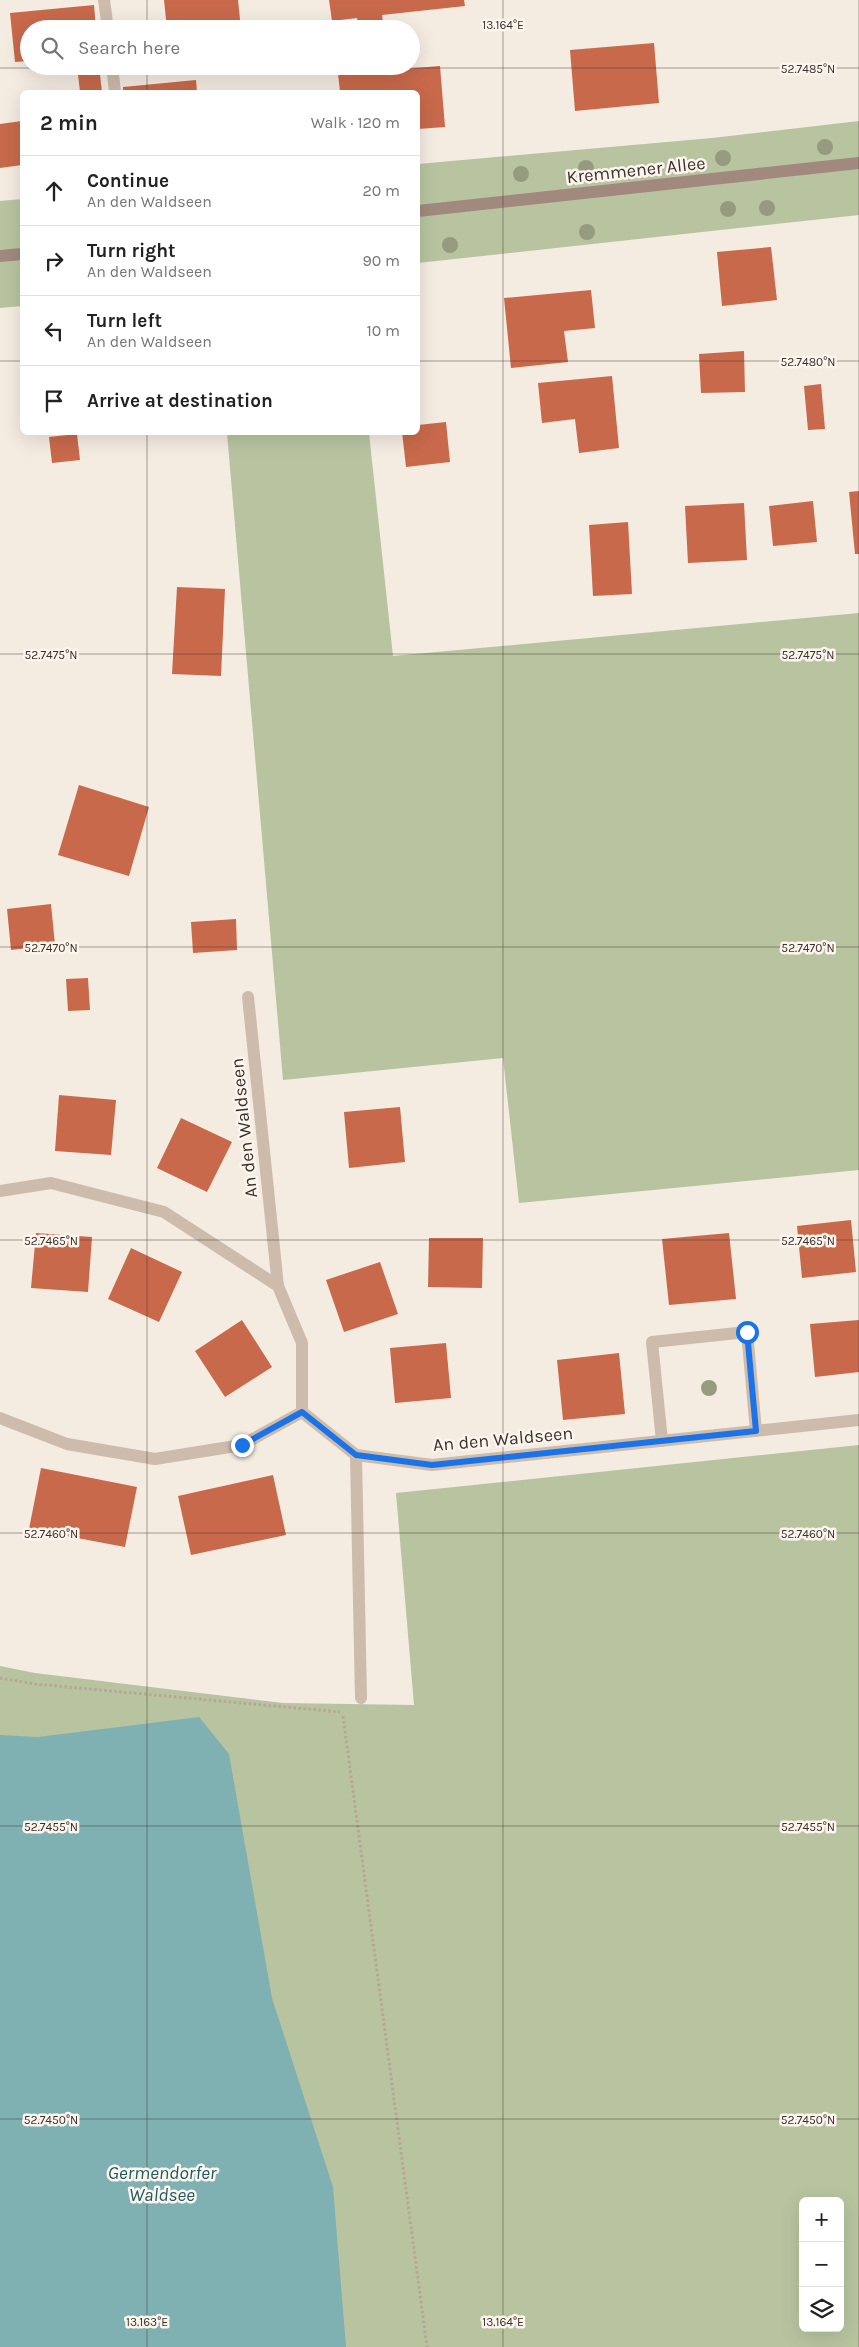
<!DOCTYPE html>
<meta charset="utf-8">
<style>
body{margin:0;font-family:Karla,sans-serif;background:#f6f6f6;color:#222}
.controls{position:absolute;right:15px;bottom:15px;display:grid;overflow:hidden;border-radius:8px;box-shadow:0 5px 20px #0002}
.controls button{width:45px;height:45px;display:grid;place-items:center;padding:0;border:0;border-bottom:1px solid #e0e0e0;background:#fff;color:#222;font:25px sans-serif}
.stop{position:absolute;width:15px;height:15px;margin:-11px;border:4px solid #1a73e8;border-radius:50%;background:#fff}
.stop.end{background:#1a73e8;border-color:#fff;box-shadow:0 1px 5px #0008}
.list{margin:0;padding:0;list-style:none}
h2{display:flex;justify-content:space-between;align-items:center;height:65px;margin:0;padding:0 20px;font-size:21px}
h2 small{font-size:16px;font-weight:400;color:#767676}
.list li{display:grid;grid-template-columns:32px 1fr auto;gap:15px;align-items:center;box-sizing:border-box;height:70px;padding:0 20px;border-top:1px solid #e0e0e0}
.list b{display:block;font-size:19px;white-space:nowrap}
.list p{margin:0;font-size:16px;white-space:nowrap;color:#767676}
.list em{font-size:16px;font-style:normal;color:#767676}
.icon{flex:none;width:28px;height:28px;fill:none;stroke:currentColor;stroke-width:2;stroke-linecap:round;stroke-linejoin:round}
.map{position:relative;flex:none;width:859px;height:2347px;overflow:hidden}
.search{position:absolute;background:#fff;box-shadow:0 5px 20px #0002;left:20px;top:20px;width:400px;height:55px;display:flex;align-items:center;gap:12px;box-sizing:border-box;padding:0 18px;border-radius:28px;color:#767676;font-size:19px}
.panel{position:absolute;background:#fff;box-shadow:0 5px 20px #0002;left:20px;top:90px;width:400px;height:345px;border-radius:8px}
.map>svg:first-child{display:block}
.green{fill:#b8c4a0;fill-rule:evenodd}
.water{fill:#7fb0b2}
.building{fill:#c8694b}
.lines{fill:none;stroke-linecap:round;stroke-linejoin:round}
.path{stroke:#b9a596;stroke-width:3;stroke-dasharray:2.5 2.5;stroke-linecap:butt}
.lane{stroke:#cdbbac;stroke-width:12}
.street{stroke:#cdbbac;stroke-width:12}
.secondary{stroke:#a18a7d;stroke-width:12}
.tree{fill:#969b7f}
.route{stroke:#1a73e8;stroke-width:6}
.ticks{fill:none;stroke:#3b302b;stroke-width:1;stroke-opacity:0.45}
.labels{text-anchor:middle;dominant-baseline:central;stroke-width:5;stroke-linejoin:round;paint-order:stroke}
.street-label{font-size:18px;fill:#3b302b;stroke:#fbf5ee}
.water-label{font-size:19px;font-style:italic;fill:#1f5a5e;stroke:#fbf5ee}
.ticks-label{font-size:12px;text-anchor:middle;fill:#3b302b;stroke:#fbf5ee;stroke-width:5;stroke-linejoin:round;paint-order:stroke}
</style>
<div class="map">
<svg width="859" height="2347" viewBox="0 0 859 2347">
<rect width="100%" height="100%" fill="#f4ebe1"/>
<g class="green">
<path d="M859 121V215L418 263V164L712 138Z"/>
<path d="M22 199V306L0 308V201Z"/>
<path d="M227 433H369L393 656 859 613V1170L519 1203 503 1058 283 1080Z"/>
<path d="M859 1445V2347H0V1666L35 1673 283 1703 414 1705 396 1493ZM803 2201H840V2328H803Z"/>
</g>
<path class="water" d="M199 1717 229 1754 272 1998 333 2187 346 2347H0V1735L38 1737Z"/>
<g class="building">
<path d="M164 0H238L241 29H167Z"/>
<path d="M329 0H464L465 6 382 15 384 29H359L357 18 332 21Z"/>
<path d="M94 5 96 29H29V61L15 62 10 13Z"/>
<path d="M654 43 659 103 575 111 570 50Z"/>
<path d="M77 66H99L102 92H80Z"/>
<path d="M365 66H389V70L440 66 445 127 418 129V92H340L338 74 366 72Z"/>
<path d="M196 80 197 92H123V87Z"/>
<path d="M22 121V165L0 168V124Z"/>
<path d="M771 247 777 300 722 306 717 252Z"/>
<path d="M591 290 595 328 564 331 568 362 511 368 504 298Z"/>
<path d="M744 351 745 392 701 393 699 354Z"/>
<path d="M612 376 619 448 579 453 575 419 542 423 538 383Z"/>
<path d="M821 384 825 429 808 430 804 386Z"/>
<path d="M446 422 450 462 406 467 402 432H418V425Z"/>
<path d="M77 434 80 460 52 463 49 437Z"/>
<path d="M859 491V554H855L849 492Z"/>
<path d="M813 501 817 542 773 546 769 506Z"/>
<path d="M744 503 747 560 688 563 685 506Z"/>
<path d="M628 522 632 594 593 596 589 525Z"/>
<path d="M177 587 225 589 221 676 172 674Z"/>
<path d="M79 785 149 807 129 876 58 855Z"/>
<path d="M51 904 55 945 11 950 7 909Z"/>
<path d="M236 919 237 950 193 953 191 922Z"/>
<path d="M88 978 90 1010 68 1011 66 979Z"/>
<path d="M59 1095 116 1100 111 1155 55 1151Z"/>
<path d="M400 1107 405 1162 349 1168 344 1112Z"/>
<path d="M181 1118 232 1142 207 1192 157 1168Z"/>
<path d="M851 1220 856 1272 802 1278 797 1226Z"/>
<path d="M36 1233 92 1237 88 1292 31 1288Z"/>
<path d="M729 1233 736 1299 669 1305 662 1239Z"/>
<path d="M429 1238H483L482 1288 428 1287Z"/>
<path d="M131 1248 182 1272 159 1322 108 1299Z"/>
<path d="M380 1262 398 1314 344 1332 326 1280Z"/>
<path d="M242 1320 272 1367 225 1397 195 1351Z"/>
<path d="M859 1320V1372L815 1377 810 1324Z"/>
<path d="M446 1343 451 1398 395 1403 390 1348Z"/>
<path d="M619 1353 625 1414 563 1420 557 1360Z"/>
<path d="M41 1468 137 1487 125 1547 29 1529Z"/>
<path d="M273 1475 286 1535 191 1555 178 1496Z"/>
</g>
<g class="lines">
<g class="path">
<path d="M0 1678 35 1684 340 1712"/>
<path d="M343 1716 427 2347"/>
</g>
<path class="lane" d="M356 1455 361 1698"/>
<g class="street">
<path d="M104 0 108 29"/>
<path d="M112 66 115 92"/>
<path d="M0 1191 51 1183 164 1212 278 1286"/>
<path d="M302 1412 356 1455 432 1465 859 1420"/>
<path d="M0 1418 67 1444 155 1459 242 1445 302 1412V1343L278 1286 248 997"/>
<path d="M662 1441 652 1342 747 1332 756 1431"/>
</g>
<g class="secondary">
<path d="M418 211 859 163"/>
<path d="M0 256 22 254"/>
</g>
</g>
<g class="tree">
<circle cx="825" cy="147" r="8"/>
<circle cx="723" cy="158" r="8"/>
<circle cx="586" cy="168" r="8"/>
<circle cx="521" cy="174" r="8"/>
<circle cx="767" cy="208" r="8"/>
<circle cx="728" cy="209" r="8"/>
<circle cx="587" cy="232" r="8"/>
<circle cx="450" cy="245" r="8"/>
<circle cx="709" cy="1388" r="8"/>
</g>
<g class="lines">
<path class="route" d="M242 1445 302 1412 356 1455 432 1465 756 1431 747 1332"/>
</g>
<path class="ticks" d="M147 0V29M503 0V2347M859 0V2347M147 66V92M0 68H859M0 361H22M418 361H859M147 432V2347M0 654H859M0 947H859M0 1240H859M0 1533H859M0 1826H859M0 2119H859"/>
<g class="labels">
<g class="street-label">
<text transform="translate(636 170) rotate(-6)">Kremmener Allee</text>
<text transform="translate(244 1128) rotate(-96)">An den Waldseen</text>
<text transform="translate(503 1439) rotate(-5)">An den Waldseen</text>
</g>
<g class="water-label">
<text x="162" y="2173">Germendorfer<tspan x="162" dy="22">Waldsee</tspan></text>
</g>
</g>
<g class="ticks-label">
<text x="503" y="29">13.164°E</text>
<text x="808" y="73">52.7485°N</text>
<text x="808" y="366">52.7480°N</text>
<text x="51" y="659">52.7475°N</text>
<text x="808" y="659">52.7475°N</text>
<text x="51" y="952">52.7470°N</text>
<text x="808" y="952">52.7470°N</text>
<text x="51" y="1245">52.7465°N</text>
<text x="808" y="1245">52.7465°N</text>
<text x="51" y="1538">52.7460°N</text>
<text x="808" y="1538">52.7460°N</text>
<text x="51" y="1831">52.7455°N</text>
<text x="808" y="1831">52.7455°N</text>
<text x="51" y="2124">52.7450°N</text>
<text x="808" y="2124">52.7450°N</text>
<text x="147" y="2326">13.163°E</text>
<text x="503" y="2326">13.164°E</text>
</g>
</svg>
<div class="controls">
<button>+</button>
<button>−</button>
<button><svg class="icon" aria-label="layers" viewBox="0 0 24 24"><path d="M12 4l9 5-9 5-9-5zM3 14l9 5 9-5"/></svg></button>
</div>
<div class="stop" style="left:747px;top:1332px"></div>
<div class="stop end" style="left:242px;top:1445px"></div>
<div class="search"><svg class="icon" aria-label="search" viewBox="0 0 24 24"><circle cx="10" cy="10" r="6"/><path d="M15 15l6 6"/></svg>Search here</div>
<section class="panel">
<h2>2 min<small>Walk · 120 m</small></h2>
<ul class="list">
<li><svg class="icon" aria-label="ahead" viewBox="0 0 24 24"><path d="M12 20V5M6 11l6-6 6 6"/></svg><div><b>Continue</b><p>An den Waldseen</p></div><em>20 m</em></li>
<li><svg class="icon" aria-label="right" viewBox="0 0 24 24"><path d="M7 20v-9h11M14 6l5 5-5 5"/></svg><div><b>Turn right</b><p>An den Waldseen</p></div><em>90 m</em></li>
<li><svg class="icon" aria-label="left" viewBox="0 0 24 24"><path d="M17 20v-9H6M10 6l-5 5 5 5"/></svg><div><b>Turn left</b><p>An den Waldseen</p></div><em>10 m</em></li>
<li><svg class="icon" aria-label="arrive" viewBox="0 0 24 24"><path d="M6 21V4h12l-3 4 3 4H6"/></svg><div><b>Arrive at destination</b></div></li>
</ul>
</section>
</div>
